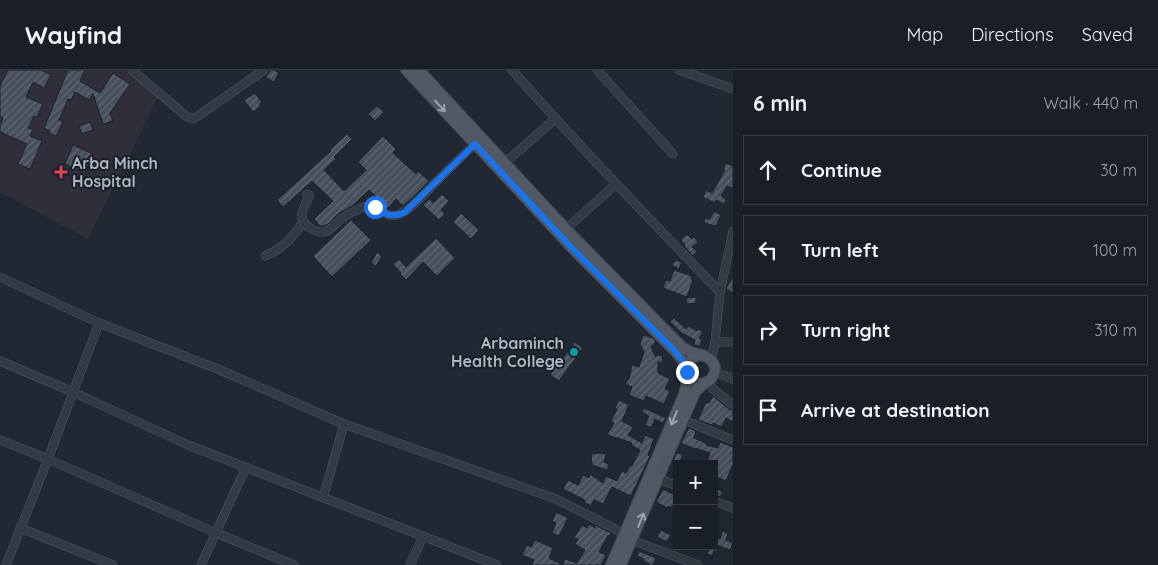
<!DOCTYPE html>
<meta charset="utf-8">
<style>
body{margin:0;font-family:Quicksand,sans-serif;background:#22272f;color:#f1f3f6}
.controls{position:absolute;right:15px;bottom:15px;display:grid;overflow:hidden;border-radius:0px;box-shadow:0 5px 20px #0002}
.controls button{width:45px;height:45px;display:grid;place-items:center;padding:0;border:0;border-bottom:1px solid #373c44;background:#191e27;color:#f1f3f6;font:25px sans-serif}
.stop{position:absolute;width:15px;height:15px;margin:-11px;border:4px solid #1a73e8;border-radius:50%;background:#fff}
.stop.end{background:#1a73e8;border-color:#fff;box-shadow:0 1px 5px #0008}
.list{margin:0;padding:0;list-style:none}
h2{display:flex;justify-content:space-between;align-items:center;height:65px;margin:0;padding:0 20px;font-size:21px}
h2 small{font-size:16px;font-weight:400;color:#9fa2a7}
.list li{display:grid;grid-template-columns:32px 1fr auto;gap:15px;align-items:center;box-sizing:border-box;height:70px;margin:0 10px 10px;padding:0 10px;border:1px solid #373c44;border-radius:0px}
.list b{display:block;font-size:19px;white-space:nowrap}
.list em{font-size:16px;font-style:normal;color:#9fa2a7}
.icon{flex:none;width:28px;height:28px;fill:none;stroke:currentColor;stroke-width:2;stroke-linecap:round;stroke-linejoin:round}
.map{position:relative;flex:none;width:733px;height:495px;overflow:hidden}
header{display:flex;align-items:center;gap:30px;box-sizing:border-box;height:70px;padding:0 25px;background:#191e27;border-bottom:1px solid #373c44}
header strong{font-size:24px}
nav{display:flex;gap:28px;margin-inline-start:auto;font-size:18px}
main{display:flex}
aside{flex:1;background:#191e27}
.map>svg:first-child{display:block}
.medical{fill:#302e39}
.building{fill:url(#building-hatch);stroke:#1b212b}
.lines{fill:none;stroke-linecap:round;stroke-linejoin:round}
.minor-casing{stroke:#515763;stroke-width:9}
.major-casing{stroke:#3d434e;stroke-width:12}
.minor{stroke:#343a45;stroke-width:8}
.major{stroke:#525965;stroke-width:10}
.oneway{stroke:#9ca2af}
.route{stroke:#1a73e8;stroke-width:6}
.health-dot{fill:#e0444e;stroke:#1a1f29;stroke-width:2}
.culture-dot{fill:#0f9aa8;stroke:#1a1f29;stroke-width:2}
.labels{text-anchor:middle;dominant-baseline:central;stroke-width:4;stroke-linejoin:round;paint-order:stroke}
.poi-label{font-size:16px;font-weight:bold;fill:#aeb4c2;stroke:#1a1f29;text-anchor:start}
</style>
<header>
<strong>Wayfind</strong>
<nav><a>Map</a><a>Directions</a><a>Saved</a></nav>
</header>
<main>
<div class="map">
<svg width="733" height="495" viewBox="0 0 733 495">
<defs>
<pattern id="building-hatch" width="6" height="6" patternUnits="userSpaceOnUse" patternTransform="scale(1.25)"><rect width="6" height="6" fill="#474f5d"/><path d="M-1 1l2-2M0 6l6-6M5 7l2-2" fill="none" stroke="#5f6673"/></pattern>
</defs>
<rect width="100%" height="100%" fill="#212834"/>
<path class="medical" d="M0 0H126L158 27 88 169 0 122Z"/>
<g class="building">
<path d="M8 0H41L51 5 44 18 33 12 26 27 43 34 37 47 34 46 28 58 33 60 30 66 42 71 30 99 18 94 27 74 0 62V55L3 48 0 46V16Z"/>
<path d="M68 0H85L80 11 100 23 113 3 130 14 110 43 113 51 103 54 93 24 89 30 75 22 71 30 68 29 59 50 63 52 56 66 49 63 50 61 44 58Z"/>
<path d="M270 0H274L279 3 274 12 265 7 269 3Z"/>
<path d="M255 23 262 33 259 34 261 36 253 42 244 30Z"/>
<path d="M377 36 384 42 375 51 368 44Z"/>
<path d="M90 52 93 60 82 64 79 56Z"/>
<path d="M347 64 352 69 334 87 336 89 324 100 344 121 366 100 358 92 383 66 396 79 393 83 416 104 418 101 429 111 414 126 403 136 396 129 388 138 369 120 352 136 339 143 328 154 323 156H320L314 149 333 131 312 111 283 137 277 130 331 81 330 80Z"/>
<path d="M73 75 93 84 85 103 65 94Z"/>
<path d="M726 93 733 96V118L727 116 721 126 726 129 724 134 716 130 715 133 703 127 706 120 712 123 725 100 723 99Z"/>
<path d="M442 124 449 131 441 140 445 144 439 150 423 135 429 129 433 133Z"/>
<path d="M714 141 721 145 716 156 704 153 705 148 710 149Z"/>
<path d="M461 143 479 160 471 169 453 152Z"/>
<path d="M351 150 371 170 332 207 313 186Z"/>
<path d="M687 164 692 169 694 167 698 172 692 177 697 181 693 186 684 176 685 175 681 170Z"/>
<path d="M436 168 455 188 437 206 423 192 406 210 400 204 401 203 393 194 399 189 406 197Z"/>
<path d="M377 182 382 186 376 196 371 193Z"/>
<path d="M675 190 682 192 679 199 672 195Z"/>
<path d="M674 200 692 206 691 209 693 210 687 227 663 218 666 210 670 211Z"/>
<path d="M733 206V223L726 219Z"/>
<path d="M696 227V233L687 234 686 228Z"/>
<path d="M674 248 686 259 688 256 697 261 698 259 703 262 699 268 702 269 700 276 694 275 695 270 682 263 670 252Z"/>
<path d="M643 265 653 268 656 272 651 277 655 286 662 285 663 292H658V303L670 309 665 319 670 321 664 334 646 326 644 331 629 325 632 317 625 314 628 309H629L632 295 639 297 644 282 640 274Z"/>
<path d="M575 272 583 278 559 311 550 305Z"/>
<path d="M713 326 729 339 733 341V352L726 348 722 357 713 353 712 355 698 350 706 332 709 333Z"/>
<path d="M619 330 629 335 622 351 633 357 628 365 642 373 645 365 654 369 648 385 650 386 631 426 612 417 603 434 594 430 591 436 584 432 585 430 563 419 568 410 578 415 583 405 589 408 590 404 603 413 606 406 617 411 622 401 626 403 630 396H632L640 380 631 375 632 373 615 367V368L607 364 614 353 611 351 617 339 615 338Z"/>
<path d="M644 338 666 348 663 353 655 349 651 358 645 355 649 346 642 342Z"/>
<path d="M689 358 696 361 694 368 706 373V375L718 378 720 372 733 377V394L726 411 714 406V393L707 391 710 383 695 378V379L681 373Z"/>
<path d="M677 382 683 386 678 394 673 391Z"/>
<path d="M600 383 606 384 604 392 609 394 607 400 592 395 591 384Z"/>
<path d="M714 417 723 422 720 427 714 425Z"/>
<path d="M663 419 677 426V435L674 434 671 438 668 436 667 438 656 432Z"/>
<path d="M556 442 568 448 559 466 552 463 556 453 552 451Z"/>
<path d="M589 454 595 458V455L611 463 610 466 608 465 599 482 606 485 601 495H563L565 489 577 493 585 480 575 474 578 469 574 468 582 455 587 458Z"/>
<path d="M661 460 671 465 667 472 657 467Z"/>
<path d="M722 461 728 463 726 470 733 473 730 480 714 474 717 467 720 469Z"/>
<path d="M535 470 553 478 549 488 563 495H532L534 490 522 485 527 475 531 477Z"/>
<path d="M710 476H716L712 486 707 484Z"/>
<path d="M639 481 656 488 653 495H648L649 493 643 491 644 489 637 486Z"/>
</g>
<g class="lines">
<defs>
<g id="minor">
<path d="M132 0 186 46 193 49 198 46 264 0"/>
<path d="M512 0C579 76 649 149 720 222"/>
<path d="M597 0 673 84"/>
<path d="M679 0 733 19"/>
<path d="M505 93 555 49"/>
<path d="M307 124 309 125C308 132 301 139 302 146 302 152 306 155 310 158 326 168 331 158 342 148 347 145 353 141 359 139 378 129 382 149 397 145 409 142 428 120 437 111 451 97 464 84 478 71"/>
<path d="M566 159 616 114"/>
<path d="M265 186C268 184 272 183 275 181 287 174 296 163 303 152"/>
<path d="M0 207 99 253 220 300 344 354 556 429 625 464"/>
<path d="M715 272H733"/>
<path d="M711 290 715 272 720 222 733 161"/>
<path d="M0 291 73 322 188 375 497 495"/>
<path d="M715 302 733 309"/>
<path d="M708 312 713 319 733 335"/>
<path d="M684 350 733 370"/>
<path d="M0 370 48 389 216 463 294 495"/>
<path d="M658 408 677 416"/>
<path d="M323 428 344 354"/>
<path d="M714 431 733 438"/>
<path d="M20 458 113 495"/>
<path d="M632 470 698 495"/>
<path d="M6 495 48 389 99 253"/>
<path d="M201 495 246 397"/>
<path d="M410 495 423 466"/>
</g>
<g id="major">
<path d="M406 0 573 179 675 281C678 285 682 289 685 294 687 299 687 304 690 309 696 315 706 315 711 309 727 289 689 272 687 301"/>
<path d="M419 0 566 159 682 277 691 282 703 285"/>
<path d="M611 495 684 324 686 316 687 302"/>
<path d="M621 495 694 325 696 321 706 312"/>
</g>
</defs>
<use href="#minor" class="minor-casing"/>
<use href="#major" class="major-casing"/>
<use href="#minor" class="minor"/>
<use href="#major" class="major"/>
</g>
<defs><path id="oneway-shaft" d="M-6 0H5M1.5-3L5.5 0L1.5 3" fill="none" stroke-width="1.6" stroke-linecap="round" stroke-linejoin="round" transform="scale(1.25)"/></defs>
<g class="oneway">
<use href="#oneway-shaft" transform="translate(440 36) rotate(47)"/>
<use href="#oneway-shaft" transform="translate(674 348) rotate(113)"/>
<use href="#oneway-shaft" transform="translate(641 450) rotate(-68)"/>
</g>
<g class="lines">
<path class="route" d="M375 137C386 144 392 149 405 142L475 74 573 179 675 281 684 293 687 302"/>
</g>
<path class="health-dot" d="M58.5 94.5h5v5h5v5h-5v5h-5v-5h-5v-5h5z"/>
<circle class="culture-dot" cx="574" cy="282" r="5"/>
<g class="labels">
<g class="poi-label">
<text x="72" y="93">Arba Minch<tspan x="72" dy="18">Hospital</tspan></text>
<text x="564" y="273" text-anchor="end">Arbaminch<tspan x="564" dy="18">Health College</tspan></text>
</g>
</g>
</svg>
<div class="controls">
<button>+</button>
<button>−</button>
</div>
<div class="stop" style="left:375px;top:137px"></div>
<div class="stop end" style="left:687px;top:302px"></div>
</div>
<aside>
<h2>6 min<small>Walk · 440 m</small></h2>
<ul class="list">
<li><svg class="icon" aria-label="ahead" viewBox="0 0 24 24"><path d="M12 20V5M6 11l6-6 6 6"/></svg><div><b>Continue</b></div><em>30 m</em></li>
<li><svg class="icon" aria-label="left" viewBox="0 0 24 24"><path d="M17 20v-9H6M10 6l-5 5 5 5"/></svg><div><b>Turn left</b></div><em>100 m</em></li>
<li><svg class="icon" aria-label="right" viewBox="0 0 24 24"><path d="M7 20v-9h11M14 6l5 5-5 5"/></svg><div><b>Turn right</b></div><em>310 m</em></li>
<li><svg class="icon" aria-label="arrive" viewBox="0 0 24 24"><path d="M6 21V4h12l-3 4 3 4H6"/></svg><div><b>Arrive at destination</b></div></li>
</ul>
</aside>
</main>
